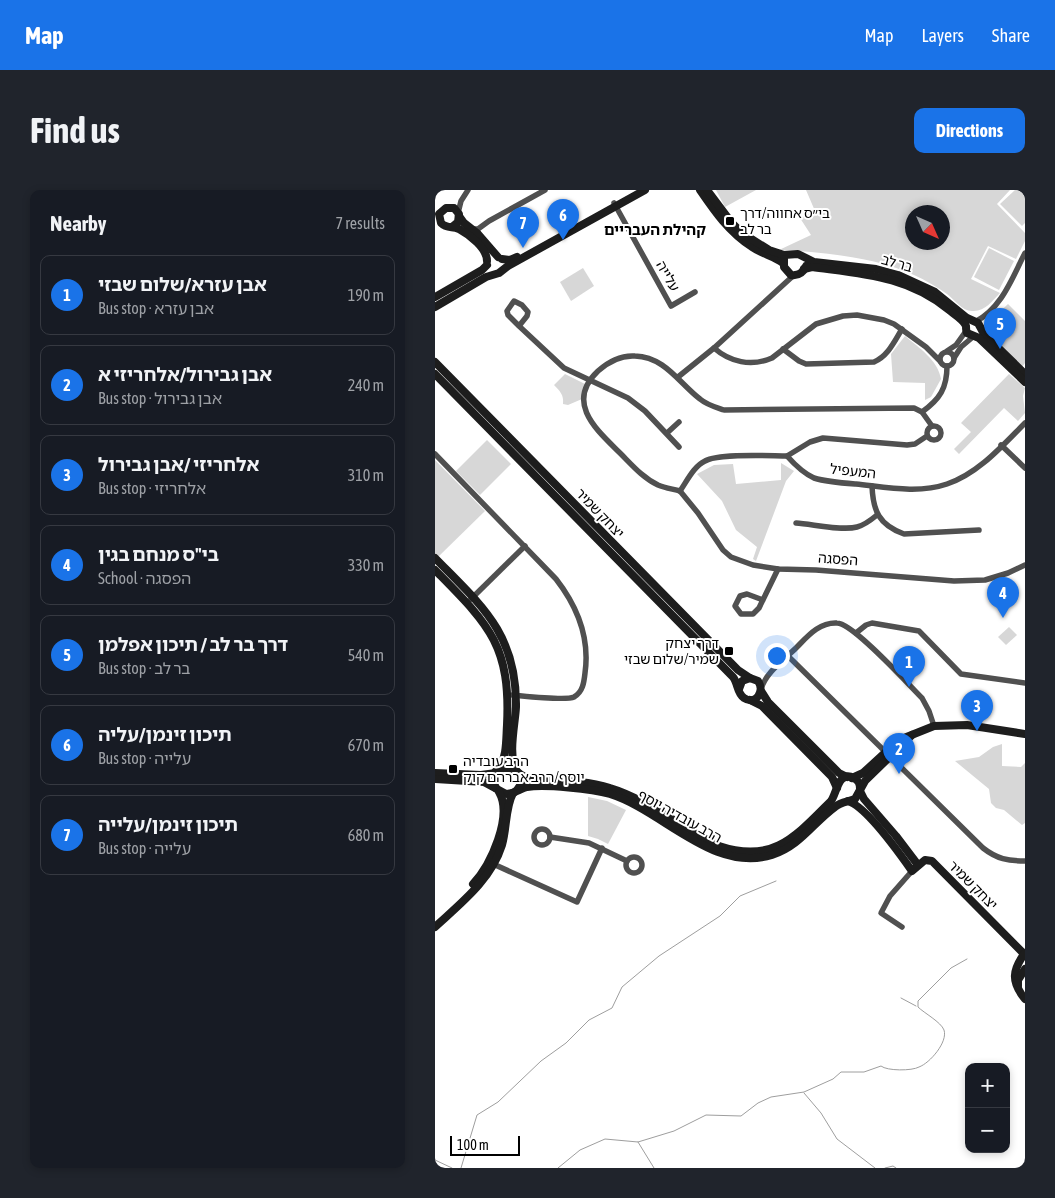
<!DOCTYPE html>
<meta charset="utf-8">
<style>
body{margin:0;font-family:"Asap Condensed","Noto Sans Hebrew",sans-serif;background:#20242c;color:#f1f3f6}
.controls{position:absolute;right:15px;bottom:15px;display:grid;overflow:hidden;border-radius:10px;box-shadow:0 2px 8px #0003}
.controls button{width:45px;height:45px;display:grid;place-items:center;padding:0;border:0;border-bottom:1px solid #363941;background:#171b24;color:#f1f3f6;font:25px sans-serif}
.compass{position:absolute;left:470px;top:15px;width:45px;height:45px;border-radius:50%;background:#171b24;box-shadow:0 2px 8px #0003;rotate:135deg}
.scale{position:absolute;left:15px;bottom:12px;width:70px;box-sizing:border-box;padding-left:5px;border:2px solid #000;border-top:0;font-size:14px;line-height:18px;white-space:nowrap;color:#000;-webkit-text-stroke:4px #fff;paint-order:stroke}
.you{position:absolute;left:341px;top:465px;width:18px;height:18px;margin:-12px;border:4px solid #fff;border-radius:50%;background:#1a73e8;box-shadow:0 0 0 8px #1a73e833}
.badge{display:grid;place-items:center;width:32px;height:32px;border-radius:50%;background:#1a73e8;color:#fff;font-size:16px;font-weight:700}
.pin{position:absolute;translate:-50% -41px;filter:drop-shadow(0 1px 2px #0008)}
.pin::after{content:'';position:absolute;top:26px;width:18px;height:15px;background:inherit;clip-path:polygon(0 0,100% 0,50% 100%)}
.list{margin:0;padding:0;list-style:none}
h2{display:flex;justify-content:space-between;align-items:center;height:65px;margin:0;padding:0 20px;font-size:21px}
h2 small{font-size:16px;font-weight:400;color:#9ea1a6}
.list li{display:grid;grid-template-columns:32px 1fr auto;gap:15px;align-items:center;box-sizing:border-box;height:80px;margin:0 10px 10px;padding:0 10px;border:1px solid #363941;border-radius:10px}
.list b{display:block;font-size:19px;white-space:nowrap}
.list p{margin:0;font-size:16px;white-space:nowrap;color:#9ea1a6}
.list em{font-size:16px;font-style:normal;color:#9ea1a6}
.map{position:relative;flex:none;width:590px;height:978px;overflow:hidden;border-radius:10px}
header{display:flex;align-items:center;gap:30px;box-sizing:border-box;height:70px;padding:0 25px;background:#1a73e8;color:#fff}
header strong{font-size:24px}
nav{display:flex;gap:28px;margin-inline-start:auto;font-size:18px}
.intro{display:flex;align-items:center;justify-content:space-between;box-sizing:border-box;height:120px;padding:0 30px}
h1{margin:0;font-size:35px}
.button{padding:12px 22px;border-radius:10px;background:#1a73e8;color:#fff;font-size:18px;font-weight:700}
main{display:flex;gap:30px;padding:0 30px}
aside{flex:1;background:#171b24;border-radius:10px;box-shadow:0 2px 8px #0003}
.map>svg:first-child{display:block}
.green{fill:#d7d7d7;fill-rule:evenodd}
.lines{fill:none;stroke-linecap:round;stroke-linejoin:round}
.stream{stroke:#9e9e9e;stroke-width:1}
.street{stroke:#505050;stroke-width:5.5}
.secondary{stroke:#1d1d1d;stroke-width:8}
.poi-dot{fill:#000;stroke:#fff;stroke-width:2}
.labels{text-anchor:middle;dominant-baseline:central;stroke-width:4;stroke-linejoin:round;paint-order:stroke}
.poi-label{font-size:14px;fill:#000;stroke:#fff;text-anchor:start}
.street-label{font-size:14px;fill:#000;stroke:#fff}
.neighbourhood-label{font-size:15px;font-weight:bold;fill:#000;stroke:#fff}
</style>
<header>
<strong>Map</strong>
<nav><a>Map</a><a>Layers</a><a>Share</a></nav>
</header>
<div class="intro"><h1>Find us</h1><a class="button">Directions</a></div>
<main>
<aside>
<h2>Nearby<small>7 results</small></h2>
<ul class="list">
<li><span class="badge">1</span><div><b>אבן עזרא/שלום שבזי</b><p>Bus stop · אבן עזרא</p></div><em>190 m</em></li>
<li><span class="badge">2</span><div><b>אבן גבירול/אלחריזי א</b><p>Bus stop · אבן גבירול</p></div><em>240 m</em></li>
<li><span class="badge">3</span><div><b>אלחריזי /אבן גבירול</b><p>Bus stop · אלחריזי</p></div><em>310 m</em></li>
<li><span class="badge">4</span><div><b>בי&quot;ס מנחם בגין</b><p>School · הפסגה</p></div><em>330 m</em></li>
<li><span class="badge">5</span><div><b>דרך בר לב / תיכון אפלמן</b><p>Bus stop · בר לב</p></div><em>540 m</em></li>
<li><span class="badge">6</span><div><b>תיכון זינמן/עליה</b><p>Bus stop · עלייה</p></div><em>670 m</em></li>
<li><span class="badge">7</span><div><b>תיכון זינמן/עלייה</b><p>Bus stop · עלייה</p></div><em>680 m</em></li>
</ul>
</aside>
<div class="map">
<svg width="590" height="978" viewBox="0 0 590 978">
<rect width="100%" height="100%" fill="#fff"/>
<g class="green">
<path d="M281 0H321L290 17Z"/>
<path d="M371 0H575L562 14 590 43V51L581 69 553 56 536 89 565 103C557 111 550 122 537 121 527 121 520 110 512 104 502 97 490 90 479 85 440 67 387 62 344 60L376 45 365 28 380 21ZM478 22H508V52H478Z"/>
<path d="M580 0H585L590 6V33L587 36 565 14Z"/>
<path d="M554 58 579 71 564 100 539 87Z"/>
<path d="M148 78 159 96 136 111 125 92Z"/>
<path d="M573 114 590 131V173L587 177 548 138Z"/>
<path d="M470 146C484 158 503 170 506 189L496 207 490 210V193L458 192 456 164Z"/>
<path d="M130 184 150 194 147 209 133 215 128 214C129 205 125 201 119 195Z"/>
<path d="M574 184 590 198 588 206 590 223 583 231 569 218 524 264 519 259 536 242 526 233Z"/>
<path d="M52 250 76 274 45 305 21 281Z"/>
<path d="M0 270 50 321 3 367 0 363Z"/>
<path d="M346 273 359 281 351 291 321 371 318 369 322 357 301 340 287 311 262 284 279 275 298 274 301 294 346 290Z"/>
<path d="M574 437 582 445 571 455 563 447Z"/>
<path d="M567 554V576L586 577 590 573V633L587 635 569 620 561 618 556 613 554 599 520 571 544 567 558 557Z"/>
<path d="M153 607 172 611 191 620 173 654 163 649 153 646Z"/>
</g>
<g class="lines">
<g class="stream">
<path d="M466 808 481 816"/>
<path d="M369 903 386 923 402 949 440 978"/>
<path d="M203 952 219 978"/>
<path d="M0 970 17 978"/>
<path d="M26 978 42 925 63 912 106 871 131 853 154 830 177 818 187 797 224 766 285 726 305 706 341 691"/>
<path d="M123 978 145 960 170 949 203 952 239 941 271 925 306 926 323 913 336 907 369 902 398 889 406 882H429L446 876C452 881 477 881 484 877 495 873 513 852 509 840 506 832 489 823 483 817V811L516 778 532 769"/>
<path d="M450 978 458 976 461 978"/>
</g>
<g class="street">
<path d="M179 13 236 116 260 102"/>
<path d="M23 23 26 11 33 0"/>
<path d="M36 39H43L54 31 110 0"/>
<path d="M540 132C567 118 577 88 590 63"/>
<path d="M84 136 92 126 93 122 87 115 79 111 72 121 73 125 84 136 129 178 193 208 210 221 244 257"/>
<path d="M279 158C295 172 316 177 337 168L381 134 408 126 422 125 449 130 459 134 491 157 505 171"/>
<path d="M348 159 364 171 371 174 439 172C453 166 459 152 467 139"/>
<path d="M512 161 521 155 531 141"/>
<circle cx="512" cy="169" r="7"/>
<path d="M519 168 526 157 539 146"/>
<path d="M243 187 279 158 359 85"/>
<path d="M487 222C505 209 512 198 512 176"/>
<circle cx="499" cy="243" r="7"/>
<path d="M232 243 244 232"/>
<path d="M566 255 590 278"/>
<path d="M0 264 121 389C142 416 155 448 150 483 149 492 148 502 139 507 131 511 89 506 77 505"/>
<path d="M352 266 375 252 388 248 472 255 480 254 492 246"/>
<path d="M437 296C438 321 444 335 469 344L544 340"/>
<path d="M245 301C238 299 230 298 223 295 208 288 197 275 185 263 163 241 129 213 163 181 173 172 185 165 200 166 230 167 244 193 265 209 272 215 280 217 289 220L479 218 487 222 497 236"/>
<path d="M245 301C252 291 259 276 270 271 284 263 335 266 352 266 360 275 368 283 379 288 392 292 407 293 421 294 450 297 483 304 512 294 543 284 568 255 590 233"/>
<path d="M245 301 263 323 288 360 296 367 318 375 343 379 381 380 519 391 550 390 573 383 590 375"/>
<path d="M361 333C377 334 407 341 422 337 430 335 436 330 442 325"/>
<path d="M36 409 90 356"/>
<path d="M328 410 312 404 305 406 300 416 306 424H318L324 418 343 379"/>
<path d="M421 443 431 435 437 433 484 441 526 484 590 493"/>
<path d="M353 466 548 658C562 669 573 671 590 671"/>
<path d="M326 499C331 482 349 470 361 458 372 447 384 432 402 433 418 433 473 494 487 508L494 521 499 536"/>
<circle cx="107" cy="647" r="8"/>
<path d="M115 647 154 653 192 671"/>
<circle cx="199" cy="675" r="8"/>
<path d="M56 673 142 712 167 658"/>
<path d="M467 737 446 723 455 706 477 681"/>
</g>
<g class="secondary">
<path d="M265 0C280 22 294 42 317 57 327 64 339 66 348 73"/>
<path d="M272 0 296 32 307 43 334 60 349 65 363 64 379 72 441 79 463 85 500 102 532 128 543 133 549 144 590 184"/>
<path d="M24 26 29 33 43 44 63 67"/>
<path d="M17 37 23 32 24 24 19 18H11L4 24 6 33C12 39 17 36 24 39 35 45 52 58 52 71"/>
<path d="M67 69 75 70 82 67"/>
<path d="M349 69V77L356 85C363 86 368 83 371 76"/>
<path d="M369 79 377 77C428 84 473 86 514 120 519 124 529 130 531 136 531 139 531 141 532 143L544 148 590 192"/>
<path d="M0 107 47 80 52 75"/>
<path d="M0 117 51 87 64 83 73 76 210 0"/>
<path d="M0 172 303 480 315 488"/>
<path d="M0 184 298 487C303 493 302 504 309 508 321 516 330 501 323 491L315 488 307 491 304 499"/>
<path d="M0 368C47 416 82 444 81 517 80 535 73 564 81 581"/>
<path d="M0 380C53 434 76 454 72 535 71 550 72 566 64 579"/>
<path d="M326 501 333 512 404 583 412 587"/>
<path d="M315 510 327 516 397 587 402 598"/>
<path d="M0 583 46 585 61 583"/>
<path d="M83 583 90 587 98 590C124 591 151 590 175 598 212 609 249 639 284 656 338 674 360 647 396 611 402 603 403 580 419 588 424 591 425 594 425 599"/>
<path d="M417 588 428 583 464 550 499 536 532 535 590 544"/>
<path d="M0 589 49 592 71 604C78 604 85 599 92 597 110 594 157 599 175 604 229 621 277 683 337 665 365 656 378 633 400 617 406 612 413 612 420 609L430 591 477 545"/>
<path d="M61 598C44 566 106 576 80 602"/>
<path d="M425 601 429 609 461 646 483 675"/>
<path d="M413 611C432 617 465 664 477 681L490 670 497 671 590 765"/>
<path d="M38 694C56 675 78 626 64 602"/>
<path d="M0 737C26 713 56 690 67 655 72 638 70 618 78 603"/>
<path d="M590 763C577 780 576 792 590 809"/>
<path d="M583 796V790L590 779"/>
</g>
</g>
<g class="poi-dot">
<rect x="290" y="26" width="10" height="10" rx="2.5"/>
<rect x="289" y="456" width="10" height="10" rx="2.5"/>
<rect x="13" y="574" width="10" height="10" rx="2.5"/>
</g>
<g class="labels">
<g class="poi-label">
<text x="305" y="23">בי״ס אחווה/דרך<tspan x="305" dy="16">בר לב</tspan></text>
<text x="284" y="453" text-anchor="end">דרך יצחק<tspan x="284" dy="16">שמיר/שלום שבזי</tspan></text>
<text x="28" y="571">הרב עובדיה<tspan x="28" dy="16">יוסף/הרב אברהם קוק</tspan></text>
</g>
<g class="street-label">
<text transform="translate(462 73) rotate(16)">בר לב</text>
<text transform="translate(233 86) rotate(61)">עלייה</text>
<text transform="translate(418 281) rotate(6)">המעפיל</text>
<text transform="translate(165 323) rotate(46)">יצחק שמיר</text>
<text transform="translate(403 369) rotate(4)">הפסגה</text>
<text transform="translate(245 626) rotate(29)">הרב עובדיה יוסף</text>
<text transform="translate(538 695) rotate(45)">יצחק שמיר</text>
</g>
<g class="neighbourhood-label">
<text x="220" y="39">קהילת העבריים</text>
</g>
</g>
</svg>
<div class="controls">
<button>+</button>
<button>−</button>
</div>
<svg class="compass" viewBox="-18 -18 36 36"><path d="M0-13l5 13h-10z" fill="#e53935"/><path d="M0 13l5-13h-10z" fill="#9ea1a6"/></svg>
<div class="scale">100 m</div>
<div class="you"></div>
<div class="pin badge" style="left:474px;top:497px">1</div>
<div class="pin badge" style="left:464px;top:584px">2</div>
<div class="pin badge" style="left:542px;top:541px">3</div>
<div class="pin badge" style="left:568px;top:428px">4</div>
<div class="pin badge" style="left:565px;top:159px">5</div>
<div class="pin badge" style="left:128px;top:50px">6</div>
<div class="pin badge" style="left:88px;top:58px">7</div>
</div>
</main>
